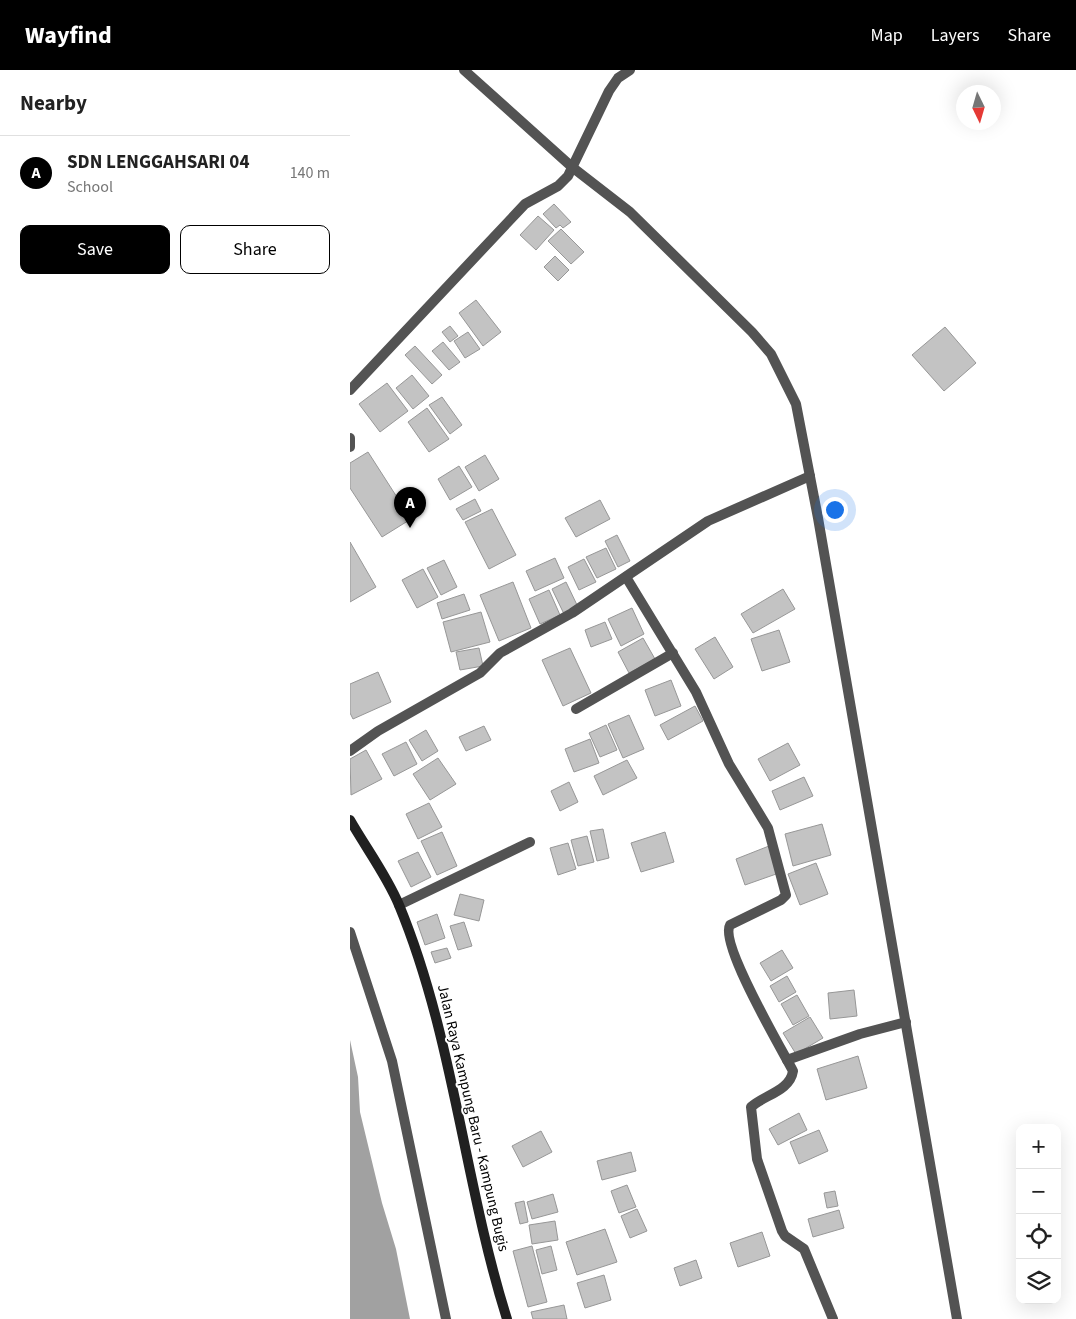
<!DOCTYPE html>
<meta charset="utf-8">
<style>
body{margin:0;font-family:"Source Sans 3",sans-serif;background:#f2f2f2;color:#222}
.controls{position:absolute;right:15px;bottom:15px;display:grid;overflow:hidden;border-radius:10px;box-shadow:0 5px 20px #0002}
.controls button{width:45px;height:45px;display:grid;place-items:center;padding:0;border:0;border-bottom:1px solid #e0e0e0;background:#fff;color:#222;font:25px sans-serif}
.compass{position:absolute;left:606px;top:15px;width:45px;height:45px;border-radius:50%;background:#fff;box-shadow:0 5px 20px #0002;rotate:175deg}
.you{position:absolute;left:484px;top:439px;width:18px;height:18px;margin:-12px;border:4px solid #fff;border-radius:50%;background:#1a73e8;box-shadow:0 0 0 8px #1a73e833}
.badge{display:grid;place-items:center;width:32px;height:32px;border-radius:50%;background:#000;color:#fff;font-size:16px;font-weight:700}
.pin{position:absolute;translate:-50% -41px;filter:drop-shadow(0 1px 2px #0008)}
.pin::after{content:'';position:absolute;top:26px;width:18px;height:15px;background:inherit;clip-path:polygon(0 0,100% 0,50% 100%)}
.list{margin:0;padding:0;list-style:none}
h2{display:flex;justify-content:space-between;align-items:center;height:65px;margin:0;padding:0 20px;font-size:21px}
h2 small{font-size:16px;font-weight:400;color:#767676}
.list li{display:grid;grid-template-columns:32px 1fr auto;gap:15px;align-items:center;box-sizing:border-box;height:75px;padding:0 20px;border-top:1px solid #e0e0e0}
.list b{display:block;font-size:19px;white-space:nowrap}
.list p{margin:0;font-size:16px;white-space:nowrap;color:#767676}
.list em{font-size:16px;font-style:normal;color:#767676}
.actions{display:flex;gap:10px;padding:15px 20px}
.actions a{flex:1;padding:11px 0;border:1px solid #000;border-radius:10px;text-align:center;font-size:18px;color:#000}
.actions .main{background:#000;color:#fff}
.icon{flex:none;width:28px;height:28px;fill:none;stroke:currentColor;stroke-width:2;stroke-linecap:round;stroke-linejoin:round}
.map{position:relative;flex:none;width:726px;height:1249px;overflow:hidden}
header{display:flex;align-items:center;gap:30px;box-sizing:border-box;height:70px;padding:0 25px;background:#000;color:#fff}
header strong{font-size:24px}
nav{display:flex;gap:28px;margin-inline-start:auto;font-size:18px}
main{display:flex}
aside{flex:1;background:#fff}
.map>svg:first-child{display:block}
.water{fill:#a1a1a1}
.building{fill:#c3c3c3;stroke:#979797}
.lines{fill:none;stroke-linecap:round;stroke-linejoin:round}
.street{stroke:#535353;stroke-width:10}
.secondary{stroke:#202020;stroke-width:10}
.labels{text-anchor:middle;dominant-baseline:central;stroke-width:4;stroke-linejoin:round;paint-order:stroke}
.street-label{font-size:15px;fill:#000;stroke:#fff}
</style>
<header>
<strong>Wayfind</strong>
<nav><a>Map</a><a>Layers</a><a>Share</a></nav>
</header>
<main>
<aside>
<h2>Nearby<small></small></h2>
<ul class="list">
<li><span class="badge">A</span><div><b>SDN LENGGAHSARI 04</b><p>School</p></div><em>140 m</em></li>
</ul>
<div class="actions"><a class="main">Save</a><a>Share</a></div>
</aside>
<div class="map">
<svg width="726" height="1249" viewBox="0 0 726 1249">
<rect width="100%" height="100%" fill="#fff"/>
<path class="water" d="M0 970 8 1007 10 1042 32 1133 46 1179 60 1249H0Z"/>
<g class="building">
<path d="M204 134 221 152 213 158 210 155 206 158 193 144Z"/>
<path d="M188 146 204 160 186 180 170 165Z"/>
<path d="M211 159 234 182 221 194 198 171Z"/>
<path d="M205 186 219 200 208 211 194 197Z"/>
<path d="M126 230 151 262 133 276 109 243Z"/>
<path d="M100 256 108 266 100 272 92 262Z"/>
<path d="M595 257 626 293 594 321 562 285Z"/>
<path d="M118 262 130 279 115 288 104 271Z"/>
<path d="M93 272 110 292 99 300 82 281Z"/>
<path d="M65 276 92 305 82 314 55 285Z"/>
<path d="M62 305 79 326 63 339 46 318Z"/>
<path d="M37 313 58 341 30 362 9 334Z"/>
<path d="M92 327 112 355 100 364 79 335Z"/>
<path d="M77 338 99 369 79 382 58 352Z"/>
<path d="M18 382 61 449 32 467 0 418V393Z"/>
<path d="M135 385 149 409 129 421 115 397Z"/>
<path d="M109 396 122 417 100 430 88 409Z"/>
<path d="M125 429 131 441 113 450 106 439Z"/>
<path d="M250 430 260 449 226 467 215 448Z"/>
<path d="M142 439 166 485 139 499 115 452Z"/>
<path d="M267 465 280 491 268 497 255 471Z"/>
<path d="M0 472 26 517 0 532Z"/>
<path d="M256 478 266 499 247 508 236 487Z"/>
<path d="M205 488 214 508 185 521 176 501Z"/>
<path d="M234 489 246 512 229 520 218 497Z"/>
<path d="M94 490 107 517 91 525 77 498Z"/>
<path d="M73 499 88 527 67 538 52 510Z"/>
<path d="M163 512 181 558 149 571 130 525Z"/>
<path d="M216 512 228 537 214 544 202 519Z"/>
<path d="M433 519 445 539 403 563 391 544Z"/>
<path d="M199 520 210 545 190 554 179 529Z"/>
<path d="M114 524 120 540 92 549 87 533Z"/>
<path d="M282 538 294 564 271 576 258 549Z"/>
<path d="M131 542 140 572 101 582 93 552Z"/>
<path d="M255 552 262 569 241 577 235 560Z"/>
<path d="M429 560 440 592 412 601 401 569Z"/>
<path d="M365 567 383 597 364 609 345 579Z"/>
<path d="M293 568 305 589 279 603 268 582Z"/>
<path d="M129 578 133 596 110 600 106 582Z"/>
<path d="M220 578 241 623 213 636 192 590Z"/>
<path d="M28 602 41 632 3 649 0 643V614Z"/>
<path d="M321 610 331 636 305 646 295 620Z"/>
<path d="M345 636 353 651 318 670 310 655Z"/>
<path d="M279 645 294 679 273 688 258 654Z"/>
<path d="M256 655 267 680 250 687 239 663Z"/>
<path d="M134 656 141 670 116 681 109 667Z"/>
<path d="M76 660 88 681 72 691 59 670Z"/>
<path d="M240 669 249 693 224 702 215 679Z"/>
<path d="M56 672 67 694 44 706 32 684Z"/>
<path d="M438 673 450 695 420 711 408 689Z"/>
<path d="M16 680 32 709 1 725 0 689Z"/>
<path d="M88 688 106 714 80 730 63 704Z"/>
<path d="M277 690 287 708 253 725 244 706Z"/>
<path d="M454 707 463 726 430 740 422 721Z"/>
<path d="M219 712 228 732 210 741 201 721Z"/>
<path d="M79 733 92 757 68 769 56 744Z"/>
<path d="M472 754 481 785 443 796 435 764Z"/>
<path d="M253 759 259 788 247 791 240 761Z"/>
<path d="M92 762 107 796 87 805 71 771Z"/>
<path d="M315 762 324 792 291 802 281 773Z"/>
<path d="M237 766 244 792 228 796 221 770Z"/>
<path d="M218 773 226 799 208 805 200 778Z"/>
<path d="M419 776 429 803 395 815 386 789Z"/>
<path d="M68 782 81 807 61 817 48 791Z"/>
<path d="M466 793 478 824 450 835 438 804Z"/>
<path d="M110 824 134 830 129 851 104 845Z"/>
<path d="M87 844 95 868 75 875 67 852Z"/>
<path d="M114 852 122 876 108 880 100 856Z"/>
<path d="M97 878 101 888 85 893 81 882Z"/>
<path d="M432 880 443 898 421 911 410 893Z"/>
<path d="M437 906 446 922 429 932 420 916Z"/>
<path d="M504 920 507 946 480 949 478 923Z"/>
<path d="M447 925 459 946 443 955 431 934Z"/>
<path d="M460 947 473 968 446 984 433 963Z"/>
<path d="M508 986 517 1018 476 1030 467 999Z"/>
<path d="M449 1043 457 1060 428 1075 419 1059Z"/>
<path d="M469 1060 478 1081 449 1094 440 1072Z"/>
<path d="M191 1061 202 1082 173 1097 162 1076Z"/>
<path d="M281 1082 286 1101 252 1110 247 1091Z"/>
<path d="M277 1115 286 1137 269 1143 261 1121Z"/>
<path d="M485 1121 488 1136 477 1138 474 1123Z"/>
<path d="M203 1124 208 1142 182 1149 177 1132Z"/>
<path d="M174 1131 178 1152 170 1154 165 1133Z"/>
<path d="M287 1139 297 1161 280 1168 271 1146Z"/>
<path d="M489 1140 494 1158 463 1167 458 1149Z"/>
<path d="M205 1151 208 1170 182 1174 179 1155Z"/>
<path d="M255 1159 267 1192 227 1205 216 1172Z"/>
<path d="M412 1162 420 1186 388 1197 380 1173Z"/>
<path d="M182 1176 197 1232 178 1237 163 1181Z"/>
<path d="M201 1176 207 1200 192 1204 186 1180Z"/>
<path d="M346 1190 352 1208 330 1216 324 1198Z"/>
<path d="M254 1205 261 1230 235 1238 227 1213Z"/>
<path d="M214 1235 217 1249H183L181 1242Z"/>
</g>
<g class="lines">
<g class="street">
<path d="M114 0 222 97 280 142 402 262 421 284 446 334 468 448 607 1249"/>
<path d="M0 320 175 134 208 116 218 106 259 21 268 8 280 0"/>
<path d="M0 368V377"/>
<path d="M276 507 346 622 379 694 418 758 436 825 431 830 380 855C369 873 431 978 443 1001 440 1021 414 1025 401 1037L407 1089 432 1161 435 1166 454 1179 483 1249"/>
<path d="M226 639 323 583"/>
<path d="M0 681 28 661 130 603 150 583 222 543 358 451 460 406"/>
<path d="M49 835 180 772"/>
<path d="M0 862 42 991 96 1249"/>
<path d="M437 990 510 964 556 952"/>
</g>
<path class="secondary" d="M0 750C16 778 37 806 49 835 104 968 114 1113 157 1249"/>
</g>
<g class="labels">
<g class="street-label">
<text transform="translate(123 1048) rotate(77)">Jalan Raya Kampung Baru - Kampung Bugis</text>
</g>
</g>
</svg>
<div class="controls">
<button>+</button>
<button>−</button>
<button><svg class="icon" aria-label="locate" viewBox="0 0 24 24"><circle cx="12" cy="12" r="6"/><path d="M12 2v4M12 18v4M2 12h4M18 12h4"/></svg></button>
<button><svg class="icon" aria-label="layers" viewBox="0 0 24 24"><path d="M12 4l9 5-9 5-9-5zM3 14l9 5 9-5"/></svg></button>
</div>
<svg class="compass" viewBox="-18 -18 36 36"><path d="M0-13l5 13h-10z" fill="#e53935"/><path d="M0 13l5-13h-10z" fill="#767676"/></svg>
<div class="you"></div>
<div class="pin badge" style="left:60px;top:458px">A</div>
</div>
</main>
